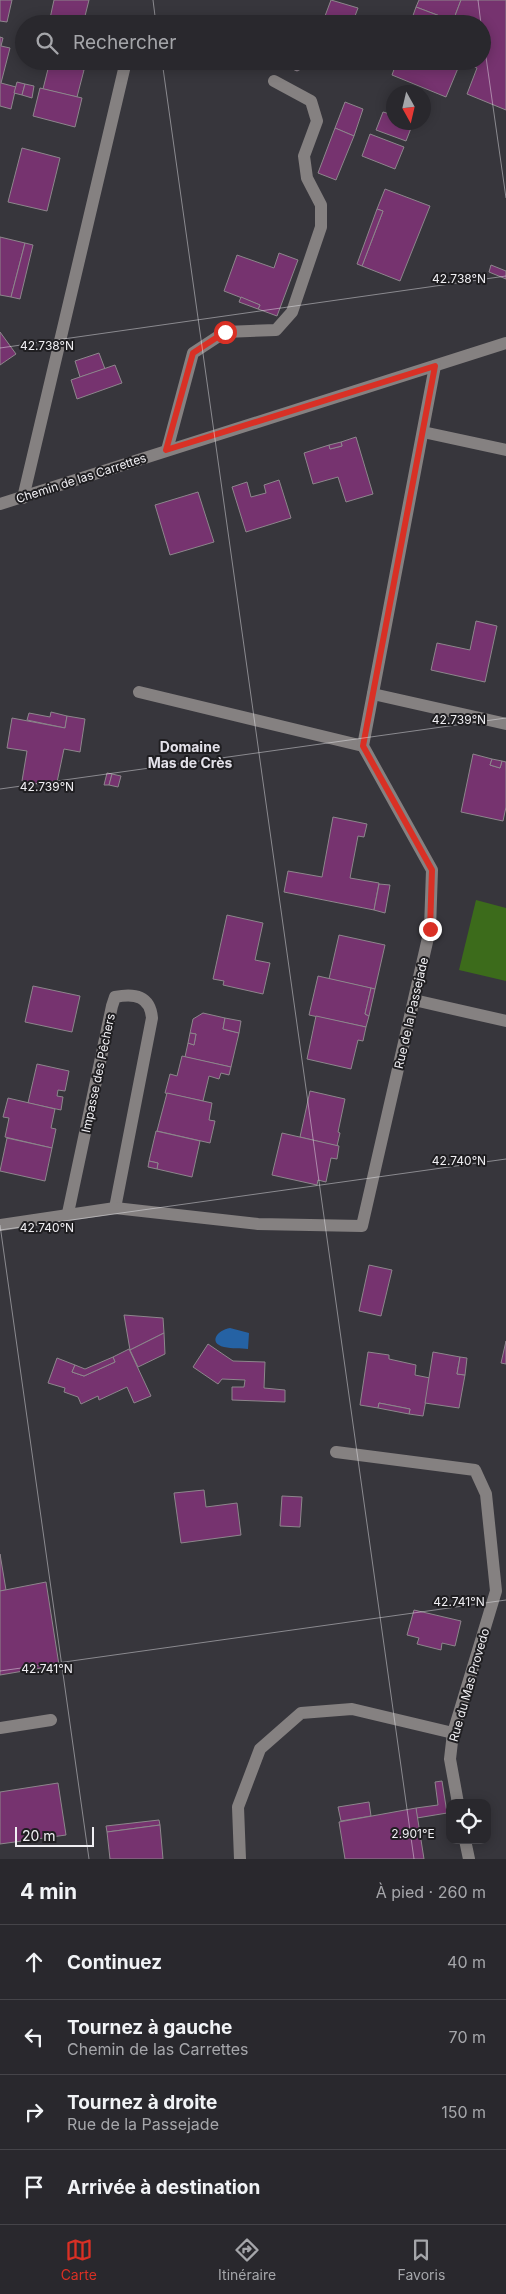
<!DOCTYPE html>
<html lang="fr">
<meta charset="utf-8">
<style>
body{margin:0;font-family:Inter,sans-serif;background:#313035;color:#f1f3f6}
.controls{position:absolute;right:15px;bottom:15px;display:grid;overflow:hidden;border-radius:10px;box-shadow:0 2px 12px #0003}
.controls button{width:45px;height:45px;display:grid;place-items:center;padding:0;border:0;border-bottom:1px solid #454449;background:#29282d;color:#f1f3f6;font:25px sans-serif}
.compass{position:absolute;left:386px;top:85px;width:45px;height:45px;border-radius:50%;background:#29282d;box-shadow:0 2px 12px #0003;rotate:172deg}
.scale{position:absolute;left:15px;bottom:12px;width:79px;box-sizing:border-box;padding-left:5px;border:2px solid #f0eff3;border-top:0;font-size:14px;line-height:18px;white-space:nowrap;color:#f0eff3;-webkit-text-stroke:4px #1f1e21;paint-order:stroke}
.stop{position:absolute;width:15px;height:15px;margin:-11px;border:4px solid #d93025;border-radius:50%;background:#fff}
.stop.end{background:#d93025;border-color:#fff;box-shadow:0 1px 5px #0008}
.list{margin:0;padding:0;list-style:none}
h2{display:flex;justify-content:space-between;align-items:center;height:65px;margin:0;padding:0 20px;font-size:21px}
h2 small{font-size:16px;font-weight:400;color:#a5a6aa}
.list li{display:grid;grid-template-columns:32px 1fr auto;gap:15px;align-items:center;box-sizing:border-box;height:75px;padding:0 20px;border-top:1px solid #454449}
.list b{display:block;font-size:19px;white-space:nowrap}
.list p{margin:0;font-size:16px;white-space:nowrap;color:#a5a6aa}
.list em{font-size:16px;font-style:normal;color:#a5a6aa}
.icon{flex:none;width:28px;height:28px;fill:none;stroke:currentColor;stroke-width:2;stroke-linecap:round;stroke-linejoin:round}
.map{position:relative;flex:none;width:506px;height:1859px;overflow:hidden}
.search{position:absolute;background:#29282d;box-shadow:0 2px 12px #0003;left:15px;right:15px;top:15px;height:55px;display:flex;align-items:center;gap:12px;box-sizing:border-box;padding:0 18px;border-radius:28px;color:#a5a6aa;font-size:19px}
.sheet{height:365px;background:#29282d}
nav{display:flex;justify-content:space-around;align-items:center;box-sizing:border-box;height:70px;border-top:1px solid #454449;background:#29282d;font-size:14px;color:#a5a6aa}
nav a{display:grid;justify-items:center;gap:2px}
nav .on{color:#d93025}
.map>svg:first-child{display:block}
.green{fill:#3c6b1b}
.water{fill:#2562a4}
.building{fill:#76336f;stroke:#8d868c}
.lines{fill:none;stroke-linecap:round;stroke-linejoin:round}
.minor{stroke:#858181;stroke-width:12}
.route{stroke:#d93025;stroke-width:6}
.ticks{fill:none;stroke:#f0eff3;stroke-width:1;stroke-opacity:0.45}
.labels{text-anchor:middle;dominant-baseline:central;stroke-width:4;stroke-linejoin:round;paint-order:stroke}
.street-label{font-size:12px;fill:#f0eff3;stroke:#1f1e21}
.neighbourhood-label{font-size:14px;font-weight:bold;fill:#e3e1e9;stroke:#1f1e21}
.ticks-label{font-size:12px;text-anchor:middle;fill:#f0eff3;stroke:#1f1e21;stroke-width:4;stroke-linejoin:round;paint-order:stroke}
</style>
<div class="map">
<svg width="506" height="1859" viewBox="0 0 506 1859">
<rect width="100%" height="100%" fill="#37363c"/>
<path class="green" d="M476 900 506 908V981L459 970Z"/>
<path class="water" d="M230 1328 249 1333 248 1349C241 1348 232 1349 224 1347 208 1343 217 1330 230 1328Z"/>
<g class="building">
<path d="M0 0H12L7 22 0 21Z"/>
<path d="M54 0H89L83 24 49 23Z"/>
<path d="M331 0 358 8 352 24H322Z"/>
<path d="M419 0H461L453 21 416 7Z"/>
<path d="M461 0H506V110L467 94 477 68 461 61 446 97 392 75 397 61H482V24H410L416 7 453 21Z"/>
<path d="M0 37 3 38 1 46 10 48 1 83 16 87 11 109 0 106Z"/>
<path d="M50 61 84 70 77 97 43 89Z"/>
<path d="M272 61H284L283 65Z"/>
<path d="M284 61H293L297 71 283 65Z"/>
<path d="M293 61H317L297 71Z"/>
<path d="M17 82 25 84 22 95 14 93Z"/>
<path d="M25 84 34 86 32 98 22 95Z"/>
<path d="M40 88 82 98 75 127 33 116Z"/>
<path d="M345 102 363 109 354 136 335 128Z"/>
<path d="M383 112 394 115V122L413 123 406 141 376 130Z"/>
<path d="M335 128 354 136 336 180 318 173Z"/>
<path d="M370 134 404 147 395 169 362 156Z"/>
<path d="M22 148 60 158 47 211 8 202Z"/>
<path d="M385 189 430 206 400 281 362 266 383 211 377 209Z"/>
<path d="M377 209 383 211 362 266 357 264Z"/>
<path d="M0 237 25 243 11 297 0 295Z"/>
<path d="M25 243 33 245 20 299 11 297Z"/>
<path d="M279 253 298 260 277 316 258 309 260 305 224 291 237 255 274 268Z"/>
<path d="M491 265 506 271V279L489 272Z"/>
<path d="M241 297 260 305 258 309 239 302Z"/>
<path d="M0 332 16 354 0 365Z"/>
<path d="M99 353 105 369 80 377 75 361Z"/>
<path d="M115 365 122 383 77 399 71 380Z"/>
<path d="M356 437 373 494 346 502 338 477 313 484 304 453 329 445 330 449 342 446 341 442Z"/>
<path d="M341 442 342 446 330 449 329 445Z"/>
<path d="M279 480 291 518 246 532 232 487 247 482 251 497 266 493 264 485Z"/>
<path d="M198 492 214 542 170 555 155 505Z"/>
<path d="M476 621 497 626 485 682 431 670 437 643 470 650Z"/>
<path d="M51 712 67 716 65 728 27 720 29 713 50 717Z"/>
<path d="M67 716 85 719 80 752 64 749 56 787 22 781 27 751 7 748 12 718 65 728Z"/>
<path d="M473 754 492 759 490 765 500 768 502 761 506 762V807L503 821 461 812Z"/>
<path d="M492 759 502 761 500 768 490 765Z"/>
<path d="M107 773 112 774 109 785H104Z"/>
<path d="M112 774 121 776 118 787 109 785Z"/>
<path d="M333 817 367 824 364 837 358 836 350 878 379 883 374 910 284 892 288 871 322 877Z"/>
<path d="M379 884 390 885 385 913 374 910Z"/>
<path d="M227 915 263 923 255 960 270 963 263 994 223 985 224 981 213 979Z"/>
<path d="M339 935 385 945 375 989 329 979Z"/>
<path d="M318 976 371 988 365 1014 369 1016 366 1027 309 1015Z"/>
<path d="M33 986 80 996 72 1032 25 1022Z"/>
<path d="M371 988 375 989 369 1016 365 1014Z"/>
<path d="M203 1013 225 1018 223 1029 239 1033 231 1067 185 1057 188 1043 194 1045 196 1034 190 1033 193 1019Z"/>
<path d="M316 1016 366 1027 363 1041 358 1040 351 1069 307 1059Z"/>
<path d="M225 1018 241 1021 239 1033 223 1029Z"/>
<path d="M190 1033 196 1034 194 1045 188 1043Z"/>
<path d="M182 1056 231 1067 229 1075 221 1073 219 1079 209 1076 203 1101 165 1093 170 1074 177 1076Z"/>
<path d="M37 1064 69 1071 65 1091 58 1090 57 1096 63 1097 61 1110 28 1103Z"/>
<path d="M310 1091 345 1099 338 1132 340 1133 337 1146 300 1137Z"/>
<path d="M167 1093 212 1103 209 1120 215 1121 210 1143 157 1131Z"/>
<path d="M8 1098 55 1109 51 1128 56 1129 52 1148 5 1137 9 1118 3 1117Z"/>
<path d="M156 1131 200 1141 192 1177 157 1169 158 1163 149 1161Z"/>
<path d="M282 1133 339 1146 337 1159 331 1158 326 1182 318 1180 317 1185 272 1175Z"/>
<path d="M7 1138 52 1148 45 1181 0 1171Z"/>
<path d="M149 1161 158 1163 157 1169 148 1167Z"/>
<path d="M369 1265 392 1270 381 1316 359 1311Z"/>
<path d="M124 1315 163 1318 164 1333 130 1350Z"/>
<path d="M164 1333 165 1354 138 1367 130 1350Z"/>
<path d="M506 1341V1364L501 1363Z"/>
<path d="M208 1344 233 1361 265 1362 264 1388 285 1390V1402L232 1400V1387H244L245 1380 222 1379 218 1384 193 1367Z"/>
<path d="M129 1349 151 1396 134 1403 127 1387 99 1400 98 1396 81 1404 78 1397 64 1392 65 1388 48 1383 57 1358 75 1365 72 1372 84 1376 115 1362 113 1357Z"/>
<path d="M368 1352 389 1355V1359L416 1365 415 1375 430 1378 423 1416 409 1414 410 1409 379 1403 378 1408 360 1405Z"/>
<path d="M433 1352 460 1357 457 1374 465 1375 459 1408 425 1403Z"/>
<path d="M113 1357 115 1362 84 1376 72 1372 75 1365 85 1369Z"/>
<path d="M460 1357 467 1358 465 1375 457 1374Z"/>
<path d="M379 1403 410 1409 409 1414 378 1408Z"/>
<path d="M204 1490 206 1507 237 1503 241 1535 181 1543 174 1493Z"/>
<path d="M282 1496 302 1497 300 1527 280 1526Z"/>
<path d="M0 1554 6 1590 0 1591Z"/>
<path d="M46 1582 59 1665 0 1675V1591Z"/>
<path d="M414 1610 461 1621 455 1646 442 1643 441 1650 417 1644 419 1638 407 1635Z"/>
<path d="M442 1781 447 1813 417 1818 416 1808 438 1805 435 1782Z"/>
<path d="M58 1783 66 1835 0 1844V1792Z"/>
<path d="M369 1802 371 1816 341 1821 338 1807Z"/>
<path d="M416 1808 424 1859H345L339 1822Z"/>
<path d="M159 1820 160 1825 107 1832 106 1826Z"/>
<path d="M160 1825 163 1859H110L107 1832Z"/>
</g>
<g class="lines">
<g class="minor">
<path d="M135 24V23"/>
<path d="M423 432 506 450"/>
<path d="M167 450 193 353 225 332 276 330 292 312 321 227V205L307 178 304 156 317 121 311 101 274 81"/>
<path d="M23 498 126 61"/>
<path d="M0 504 506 343"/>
<path d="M139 692 363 746"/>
<path d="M373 694 506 724"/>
<path d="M414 1000 506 1021"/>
<path d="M68 1213 112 1006 115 997C135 993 150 996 152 1018L115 1208"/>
<path d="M0 1225 115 1208 258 1224 362 1226 430 929 432 870 363 746 435 366"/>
<path d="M336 1452 475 1470 486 1494 496 1591 453 1733 450 1759 458 1803"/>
<path d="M0 1728 51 1720"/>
<path d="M465 1840 469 1859"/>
<path d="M240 1859 238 1807 260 1749 301 1713 352 1709 453 1733"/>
</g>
</g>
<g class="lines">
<path class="route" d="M225 332 193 353 166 450 435 366 363 746 432 870 430 929"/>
</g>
<path class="ticks" d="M153 0 156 24M478 0 481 24M482 29 506 198M162 61 414 1859M0 348 506 276M0 789 506 718M0 1225 89 1859M0 1230 506 1159M0 1671 506 1600"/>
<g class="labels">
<g class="street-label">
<text transform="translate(81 478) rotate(-18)">Chemin de las Carrettes</text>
<text transform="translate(411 1013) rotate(-77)">Rue de la Passejade</text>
<text transform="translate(98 1073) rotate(-78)">Impasse des Pêchers</text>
<text transform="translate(469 1685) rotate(-74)">Rue du Mas Provedo</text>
</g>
<g class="neighbourhood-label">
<text x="190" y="746">Domaine<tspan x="190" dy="16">Mas de Crès</tspan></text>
</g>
</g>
<g class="ticks-label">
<text x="459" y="283">42.738°N</text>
<text x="47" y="350">42.738°N</text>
<text x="459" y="724">42.739°N</text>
<text x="47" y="791">42.739°N</text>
<text x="459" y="1165">42.740°N</text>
<text x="47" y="1232">42.740°N</text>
<text x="459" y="1606">42.741°N</text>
<text x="47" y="1673">42.741°N</text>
<text x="413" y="1838">2.901°E</text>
</g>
</svg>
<div class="controls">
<button><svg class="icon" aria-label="locate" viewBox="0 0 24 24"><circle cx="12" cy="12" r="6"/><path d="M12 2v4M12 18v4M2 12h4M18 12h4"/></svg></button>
</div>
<svg class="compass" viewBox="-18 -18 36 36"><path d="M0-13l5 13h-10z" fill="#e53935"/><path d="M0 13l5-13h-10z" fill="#a5a6aa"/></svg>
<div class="scale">20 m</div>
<div class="stop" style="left:225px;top:332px"></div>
<div class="stop end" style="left:430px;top:929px"></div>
<div class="search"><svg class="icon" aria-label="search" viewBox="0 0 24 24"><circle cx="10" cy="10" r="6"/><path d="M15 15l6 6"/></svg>Rechercher</div>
</div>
<section class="sheet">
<h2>4 min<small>À pied · 260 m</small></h2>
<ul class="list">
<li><svg class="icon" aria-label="ahead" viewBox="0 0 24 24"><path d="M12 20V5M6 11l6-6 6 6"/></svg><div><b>Continuez</b></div><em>40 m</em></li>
<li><svg class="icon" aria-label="left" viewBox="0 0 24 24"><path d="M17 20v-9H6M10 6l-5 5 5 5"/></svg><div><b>Tournez à gauche</b><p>Chemin de las Carrettes</p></div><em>70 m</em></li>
<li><svg class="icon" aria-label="right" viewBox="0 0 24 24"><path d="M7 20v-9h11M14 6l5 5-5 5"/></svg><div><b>Tournez à droite</b><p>Rue de la Passejade</p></div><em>150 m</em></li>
<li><svg class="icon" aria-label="arrive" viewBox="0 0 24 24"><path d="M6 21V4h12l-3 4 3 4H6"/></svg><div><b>Arrivée à destination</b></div></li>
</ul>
</section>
<nav>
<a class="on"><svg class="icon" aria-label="map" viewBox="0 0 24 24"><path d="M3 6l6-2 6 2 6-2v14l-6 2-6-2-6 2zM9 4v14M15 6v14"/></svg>Carte</a>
<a><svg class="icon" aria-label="directions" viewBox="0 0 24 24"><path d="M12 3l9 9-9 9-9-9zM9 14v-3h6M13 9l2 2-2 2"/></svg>Itinéraire</a>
<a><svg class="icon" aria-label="saved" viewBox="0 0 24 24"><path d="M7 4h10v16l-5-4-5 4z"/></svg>Favoris</a>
</nav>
